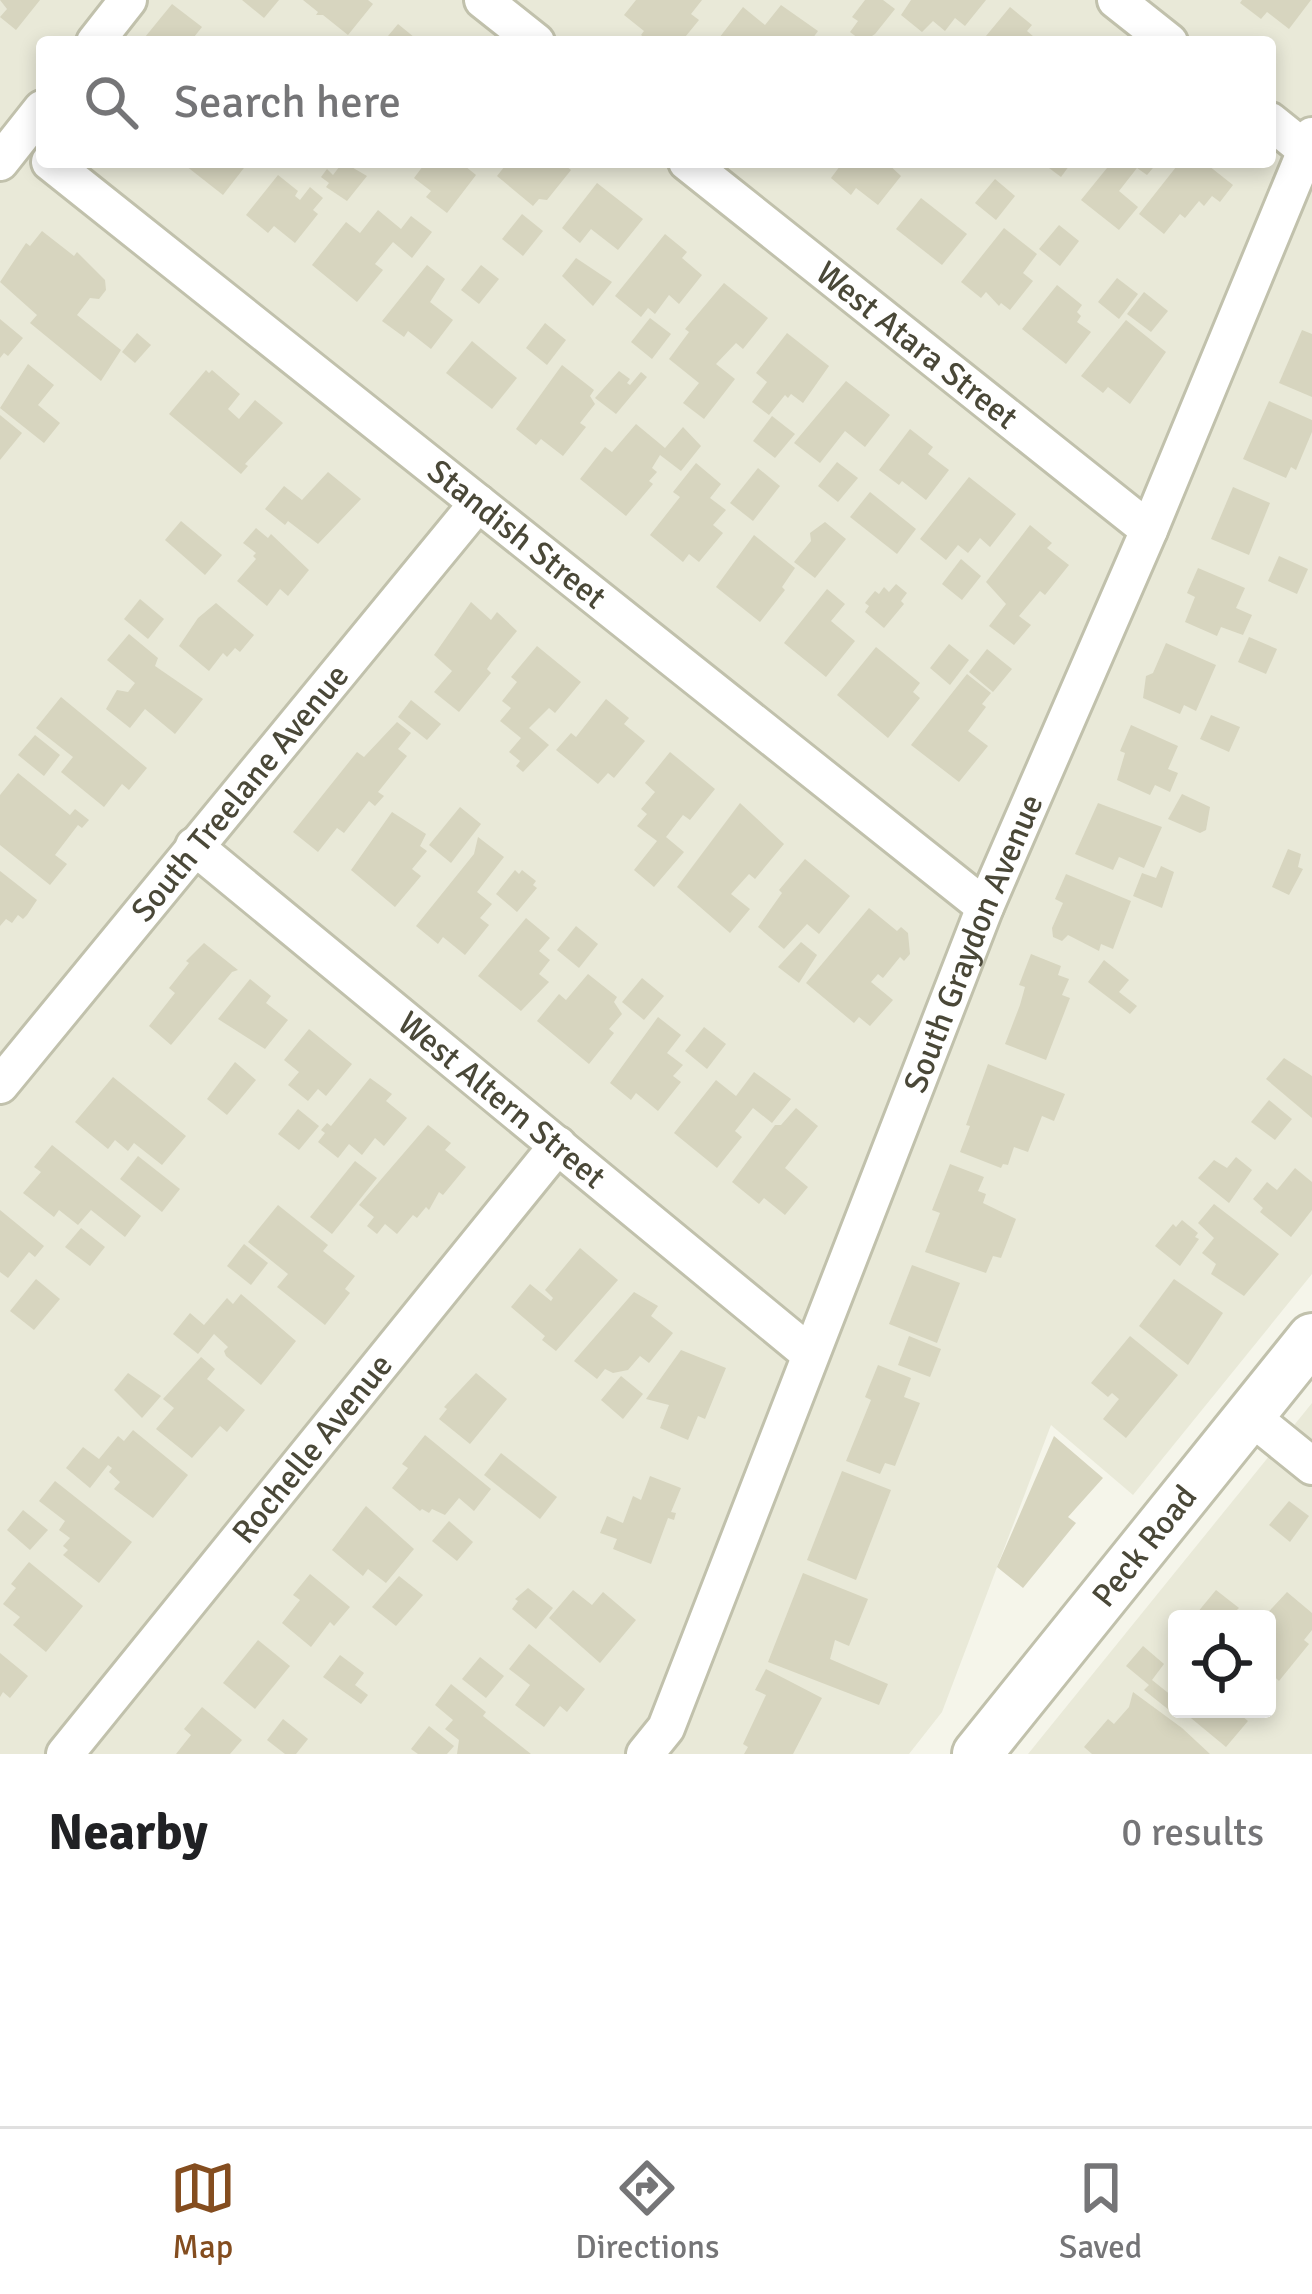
<!DOCTYPE html>
<style>
body{margin:0;font-family:Signika,sans-serif;background:#f2f2f2;color:#202124}
.controls{position:absolute;right:36px;bottom:36px;display:grid;overflow:hidden;border-radius:12px;box-shadow:0 6px 18px #0003}
.controls button{width:108px;height:108px;display:grid;place-items:center;padding:0;border:0;border-bottom:3px solid #e0e0e0;background:#fff;color:#202124;font:60px sans-serif}
.list{margin:0;padding:0;list-style:none}
h2{display:flex;justify-content:space-between;align-items:center;height:156px;margin:0;padding:0 48px;font-size:51px}
h2 small{font-size:39px;font-weight:400;color:#757577}
.icon{flex:none;width:66px;height:66px;fill:none;stroke:currentColor;stroke-width:2;stroke-linecap:round;stroke-linejoin:round}
.map{position:relative;flex:none;width:1312px;height:1754px;overflow:hidden}
.search{position:absolute;background:#fff;box-shadow:0 6px 18px #0003;left:36px;right:36px;top:36px;height:132px;display:flex;align-items:center;gap:30px;box-sizing:border-box;padding:0 42px;border-radius:12px;color:#757577;font-size:45px}
.sheet{height:372px;background:#fff}
nav{display:flex;justify-content:space-around;align-items:center;box-sizing:border-box;height:168px;border-top:3px solid #e0e0e0;background:#fff;font-size:33px;color:#757577}
nav a{display:grid;justify-items:center;gap:6px}
nav .on{color:#844d1f}
.map>svg:first-child{display:block}
.residential{fill:#e9e9d8;fill-rule:evenodd}
.building{fill:#d7d5bf}
.lines{fill:none;stroke-linecap:round;stroke-linejoin:round}
.minor-casing{stroke:#c1c1ac;stroke-width:42}
.tertiary-casing{stroke:#c1c1ac;stroke-width:54}
.minor{stroke:#fff;stroke-width:36}
.tertiary{stroke:#fff;stroke-width:48}
.labels{text-anchor:middle;dominant-baseline:central;stroke-width:10;stroke-linejoin:round;paint-order:stroke}
.street-label{font-size:33px;fill:#4a4838;stroke:#fff}
</style>
<div class="map">
<svg width="1312" height="1754" viewBox="0 0 1312 1754">
<rect width="100%" height="100%" fill="#f5f5ea"/>
<g class="residential">
<path d="M0 0H1312V1274L1133 1495 1051 1425 942 1712 909 1754H0ZM42 42H1270V162H42Z"/>
<path d="M1312 1403V1754H1028ZM1177 1619H1267V1709H1177Z"/>
</g>
<g class="building">
<path d="M0 0H40L16 30 0 17 7 9Z"/>
<path d="M242 0H279L264 18Z"/>
<path d="M303 0H368L373 4 348 35 323 15H316L318 12Z"/>
<path d="M636 0H702L691 14 699 20 681 42H650L641 35 644 31 624 15Z"/>
<path d="M865 0H883L895 9 875 34 863 42 850 32 858 21 852 17Z"/>
<path d="M911 0H986L965 26 955 18 945 31 933 21 922 32 901 15Z"/>
<path d="M1242 0H1311L1289 29 1267 12 1261 19 1240 3Z"/>
<path d="M172 4 202 27 190 42H141Z"/>
<path d="M781 5 818 31 810 42H716L743 7 765 25Z"/>
<path d="M1010 7 1032 25 1027 31 1040 42H981Z"/>
<path d="M398 24 420 42H383Z"/>
<path d="M181 162H245L247 164 223 195Z"/>
<path d="M343 162 367 176 347 201 326 187 329 183 321 177 327 169 333 175Z"/>
<path d="M426 162H460L476 175 447 213 426 197 431 191 414 178Z"/>
<path d="M508 162H561L571 170 547 200 539 199 533 206 497 176Z"/>
<path d="M843 162H886L901 176 878 205 856 188 851 195 831 178Z"/>
<path d="M1041 162H1072L1061 177Z"/>
<path d="M1100 162H1158L1147 175 1137 168 1119 191 1138 207 1119 230 1081 200 1107 168Z"/>
<path d="M1180 162H1204L1233 185 1220 202 1212 196 1204 206 1199 201 1185 218 1180 214 1164 234 1139 214Z"/>
<path d="M278 175 298 191 295 196 300 200 310 187 323 198 313 210 318 214 295 243 274 226 268 233 246 215Z"/>
<path d="M995 179 1015 196 996 220 975 203Z"/>
<path d="M597 183 643 219 618 250 591 229 580 243 562 228Z"/>
<path d="M921 198 967 234 942 265 896 229Z"/>
<path d="M378 210 401 229 411 216 432 232 412 258 393 242 375 264 383 270 357 302 312 265 346 222 360 233Z"/>
<path d="M522 214 543 231 523 256 502 239Z"/>
<path d="M1059 225 1079 241 1060 266 1039 249Z"/>
<path d="M1004 228 1037 254 1023 273 1033 281 1010 310 1001 303 999 306 986 292 981 298 961 282Z"/>
<path d="M42 231 74 256 77 252 105 280 106 290 99 299 90 298 77 315 121 350 101 381 30 323 37 315 0 282 26 243 30 246Z"/>
<path d="M665 234 687 252 682 258 702 275 679 304 669 295 655 314 648 308 641 317 615 296Z"/>
<path d="M576 258 612 282 593 306 562 276Z"/>
<path d="M427 265 445 279 430 302 453 320 431 349 408 331 404 337 382 321Z"/>
<path d="M481 265 499 279 479 304 461 290Z"/>
<path d="M1117 278 1138 294 1119 319 1098 302Z"/>
<path d="M724 283 768 318 743 349 736 343 716 364 735 379 704 419 683 403 699 383 669 359 689 332 685 329Z"/>
<path d="M1057 285 1082 305 1077 312 1081 316 1077 322 1091 332 1066 364 1022 329Z"/>
<path d="M1144 292 1168 311 1151 332 1127 314Z"/>
<path d="M650 318 671 334 652 359 631 342Z"/>
<path d="M0 319 23 338 8 356 4 353 0 358Z"/>
<path d="M1126 320 1166 352 1130 404 1108 387 1103 393 1081 376Z"/>
<path d="M545 323 566 340 547 365 526 348Z"/>
<path d="M1302 330 1312 334V397L1279 383Z"/>
<path d="M137 333 151 345 135 363 122 352Z"/>
<path d="M787 333 829 366 803 403 791 394 788 398 785 395 769 415 752 402 767 382 756 373Z"/>
<path d="M472 341 517 378 492 409 446 373Z"/>
<path d="M28 364 54 385 38 405 60 423 44 443 0 408Z"/>
<path d="M562 365 594 390 590 396 595 404 580 423 586 427 563 456 541 439 536 445 516 429Z"/>
<path d="M206 370 209 373 212 370 240 394 228 409 239 419 255 400 283 423 245 464 248 466 241 474 169 414Z"/>
<path d="M619 371 630 379 627 383 630 385 641 372 647 377 616 414 595 398Z"/>
<path d="M846 381 890 415 865 447 845 431 820 463 794 443Z"/>
<path d="M1269 401 1312 420V432L1296 470 1291 467 1286 478 1243 459Z"/>
<path d="M0 415 22 433 0 460Z"/>
<path d="M772 416 795 434 775 458 753 441Z"/>
<path d="M636 424 665 448 683 427 701 446 681 471 660 455 652 468 657 472 649 481 653 484 626 516 580 479 605 447 612 452Z"/>
<path d="M910 429 933 447 928 454 949 470 926 500 902 481 899 485 879 470Z"/>
<path d="M837 462 858 478 838 502 818 486Z"/>
<path d="M696 463 721 484 710 498 726 510 713 525 723 533 699 562 689 554 683 562 650 535 680 497 673 492Z"/>
<path d="M758 468 780 486 753 521 730 503Z"/>
<path d="M328 472 361 499 318 544 288 521 285 525 265 509 284 486 302 500Z"/>
<path d="M969 477 1016 514 990 547 980 538 968 553 958 545 946 560 920 539Z"/>
<path d="M1233 487 1270 503 1249 555 1211 539Z"/>
<path d="M870 492 916 529 897 554 850 517Z"/>
<path d="M181 521 222 555 205 575 165 540Z"/>
<path d="M825 522 846 539 815 578 794 562 811 541 810 533Z"/>
<path d="M1030 525 1052 543 1047 548 1069 565 1045 595 1040 591 1019 616 1031 625 1014 645 989 626 1006 604 986 582Z"/>
<path d="M256 528 268 538 271 534 309 570 288 596 280 589 267 606 237 581 256 559 253 556 256 553 243 543Z"/>
<path d="M754 535 795 568 782 587 785 590 760 622 716 587Z"/>
<path d="M1279 556 1308 569 1297 594 1268 581Z"/>
<path d="M961 559 981 576 962 600 942 584Z"/>
<path d="M1198 568 1245 588 1236 608 1252 615 1243 635 1221 627 1217 636 1185 622 1195 597 1187 593Z"/>
<path d="M896 584 907 593 901 601 904 604 884 628 865 612 869 606 865 603 875 591 879 594 884 587 889 592Z"/>
<path d="M827 589 845 604 831 621 855 641 826 677 784 643Z"/>
<path d="M140 599 164 619 148 639 124 619Z"/>
<path d="M471 602 491 620 497 612 517 631 491 663 487 669 491 673 459 712 434 692 452 671 434 655Z"/>
<path d="M216 603 254 635 240 652 235 648 227 657 223 653 209 671 179 646 198 618Z"/>
<path d="M129 634 158 658 155 666 203 699 175 734 145 709 130 728 106 709 117 690 128 692 135 683 107 660Z"/>
<path d="M1249 637 1277 649 1266 674 1238 662Z"/>
<path d="M1166 643 1216 665 1196 711 1184 705 1180 714 1143 698 1146 676 1153 673Z"/>
<path d="M949 644 969 660 950 685 930 668Z"/>
<path d="M537 646 581 682 555 713 549 708 529 728 549 745 523 772 516 766 520 761 509 752 521 738 500 721 511 708 502 701 517 682 511 677Z"/>
<path d="M876 647 920 683 913 692 920 698 888 738 837 695Z"/>
<path d="M987 649 1012 669 993 692 969 672Z"/>
<path d="M967 674 991 693 982 704 986 707 968 731 988 746 959 782 911 745Z"/>
<path d="M61 697 147 768 129 790 122 784 104 807 61 772 73 757 36 728Z"/>
<path d="M606 699 629 718 624 724 645 741 614 778 608 773 598 784 556 750 571 733 576 737Z"/>
<path d="M411 700 441 724 427 740 398 717Z"/>
<path d="M1211 715 1240 727 1229 752 1200 739Z"/>
<path d="M397 722 411 733 398 749 407 756 378 792 384 796 375 806 369 801 344 833 337 828 318 852 293 832 357 752 364 757Z"/>
<path d="M1131 725 1178 746 1168 769 1178 773 1170 792 1155 785 1150 795 1117 780 1125 753 1120 751Z"/>
<path d="M35 735 60 755 44 776 18 755Z"/>
<path d="M670 752 715 789 690 820 683 815 666 837 684 852 654 887 634 870 657 841 637 826 647 814 641 809 655 792 645 783Z"/>
<path d="M18 773 70 815 75 809 89 820 82 828 78 825 55 855 67 864 50 885 0 845V795Z"/>
<path d="M1182 794 1210 807 1206 830 1200 833 1168 819Z"/>
<path d="M740 803 784 844 755 879 749 874 731 894 750 909 730 933 677 887Z"/>
<path d="M1098 803 1162 827 1144 868 1119 857 1113 870 1075 854Z"/>
<path d="M460 807 481 824 451 863 429 845Z"/>
<path d="M392 812 426 834 420 846 427 851 412 869 421 876 395 907 351 870Z"/>
<path d="M478 837 504 857 477 892 492 904 480 918 489 925 465 955 443 937 438 944 416 926 474 854Z"/>
<path d="M1288 849 1301 854 1298 867 1303 869 1289 895 1272 887Z"/>
<path d="M805 859 850 896 819 934 807 924 784 949 758 927 782 893 779 890Z"/>
<path d="M1161 866 1174 872 1162 908 1133 896 1142 873 1156 878Z"/>
<path d="M515 870 519 874 522 870 536 881 533 885 537 888 517 912 496 894Z"/>
<path d="M0 871 37 900 27 915 23 919 18 915 12 923 6 919 0 926Z"/>
<path d="M1066 874 1131 901 1113 949 1101 944 1099 951 1068 935 1062 941 1053 937 1052 928 1063 903 1055 899Z"/>
<path d="M869 908 897 931 901 927 908 933 910 954 904 961 900 957 883 978 878 974 871 982 893 1000 870 1026 859 1017 854 1023 806 983Z"/>
<path d="M526 918 550 938 539 951 550 960 539 974 549 982 521 1011 478 976Z"/>
<path d="M576 926 598 944 579 968 557 950Z"/>
<path d="M801 942 817 955 799 983 778 967Z"/>
<path d="M204 943 238 970 232 972 171 1045 149 1026 175 993 169 988 189 963 186 961Z"/>
<path d="M1031 954 1061 966 1058 975 1069 979 1062 995 1070 998 1046 1060 1005 1044 1020 1005 1025 987 1019 985Z"/>
<path d="M1104 960 1129 980 1119 992 1137 1006 1130 1014 1088 982Z"/>
<path d="M588 974 617 997 614 1002 622 1014 609 1029 614 1033 589 1064 537 1021 559 994 566 1000Z"/>
<path d="M642 978 664 996 644 1020 622 1002Z"/>
<path d="M250 979 271 996 266 1003 288 1020 265 1049 218 1019Z"/>
<path d="M658 1017 681 1035 667 1053 683 1065 673 1076 681 1082 658 1111 636 1093 631 1100 610 1083Z"/>
<path d="M704 1027 726 1044 707 1069 685 1051Z"/>
<path d="M309 1029 352 1064 326 1096 318 1089 308 1101 288 1085 299 1072 284 1060Z"/>
<path d="M1284 1058 1312 1076V1118L1266 1079Z"/>
<path d="M235 1062 256 1080 227 1115 207 1099Z"/>
<path d="M988 1064 1065 1094 1054 1121 1042 1116 1028 1152 1014 1147 1008 1165 1003 1164 1001 1168 960 1152 970 1126 966 1125Z"/>
<path d="M754 1072 791 1099 772 1123 753 1108 735 1131 742 1137 717 1168 674 1133 716 1080 736 1096Z"/>
<path d="M113 1077 186 1136 162 1165 134 1143 128 1151 115 1140 108 1149 75 1122Z"/>
<path d="M370 1078 392 1094 386 1101 407 1118 384 1146 375 1138 362 1155 349 1144 338 1158 318 1142 325 1133 321 1130 327 1123 331 1126Z"/>
<path d="M1269 1100 1292 1119 1275 1140 1251 1122Z"/>
<path d="M796 1108 818 1126 785 1168 808 1187 785 1215 764 1198 759 1204 732 1182 775 1125H781Z"/>
<path d="M298 1109 319 1126 299 1150 278 1134Z"/>
<path d="M428 1125 451 1143 445 1150 466 1167 443 1195 439 1192 429 1210 426 1207 417 1218 413 1215 397 1234 385 1224 377 1234 367 1226 374 1217 359 1205Z"/>
<path d="M52 1145 141 1216 125 1237 91 1210 78 1225 59 1210 54 1217 23 1193 41 1172 34 1167Z"/>
<path d="M138 1156 180 1189 162 1212 120 1179Z"/>
<path d="M1236 1157 1252 1170 1229 1203 1198 1178 1214 1160 1227 1168Z"/>
<path d="M355 1161 377 1178 332 1234 310 1217Z"/>
<path d="M950 1164 984 1177 978 1191 986 1194 983 1203 1016 1219 1001 1258 993 1256 986 1273 925 1252 940 1213 932 1210Z"/>
<path d="M1295 1168 1312 1182V1210L1291 1237 1260 1212 1263 1208 1253 1199 1267 1182 1277 1190Z"/>
<path d="M1214 1204 1279 1254 1244 1296 1211 1274 1216 1264 1202 1253 1214 1238 1198 1223Z"/>
<path d="M278 1205 328 1245 323 1251 355 1276 345 1289 350 1293 325 1325 277 1287 288 1274 248 1242Z"/>
<path d="M0 1210 44 1246 35 1257 29 1252 8 1278 0 1272Z"/>
<path d="M1182 1220 1198 1233 1195 1237 1199 1239 1180 1266 1155 1246 1173 1224 1176 1227Z"/>
<path d="M81 1228 105 1247 90 1266 65 1247Z"/>
<path d="M244 1244 268 1263 251 1285 227 1266Z"/>
<path d="M580 1248 618 1280 556 1351 542 1340 545 1336 511 1307 530 1284 551 1301 553 1298 545 1290Z"/>
<path d="M912 1265 960 1283 937 1343 889 1324Z"/>
<path d="M36 1279 60 1299 34 1330 10 1311Z"/>
<path d="M1174 1279 1223 1313 1188 1365 1139 1326Z"/>
<path d="M634 1292 658 1306 651 1316 673 1333 649 1363 640 1356 628 1370 613 1373 605 1369 597 1379 574 1361Z"/>
<path d="M241 1294 296 1341 261 1385 226 1356 224 1351 228 1347 214 1334 198 1354 173 1334 190 1313 204 1325 227 1298 233 1304Z"/>
<path d="M909 1336 941 1349 930 1377 898 1365Z"/>
<path d="M1130 1336 1178 1375 1126 1438 1103 1419 1119 1399 1112 1393 1108 1397 1091 1383Z"/>
<path d="M681 1350 726 1368 705 1419 698 1416 688 1440 660 1428 669 1405 646 1399Z"/>
<path d="M201 1357 215 1369 207 1379 245 1410 227 1432 220 1426 192 1458 156 1429 174 1408 163 1399Z"/>
<path d="M878 1365 911 1378 904 1397 920 1403 895 1466 885 1463 880 1474 846 1461 871 1400 865 1397Z"/>
<path d="M128 1373 161 1396 142 1418 114 1390Z"/>
<path d="M476 1373 507 1399 470 1444 439 1419 447 1409 444 1407Z"/>
<path d="M621 1376 643 1394 623 1419 601 1400Z"/>
<path d="M133 1430 188 1475 153 1518 114 1489 120 1482 109 1472 112 1468 108 1465 90 1488 66 1468 83 1447 99 1459 118 1436 124 1441Z"/>
<path d="M425 1435 491 1489 474 1511 459 1498 445 1515 432 1509 429 1513 422 1509 420 1511 392 1488 408 1468 402 1464Z"/>
<path d="M1054 1436 1103 1478 1068 1517 1076 1523 1023 1588 997 1567Z"/>
<path d="M501 1453 557 1497 540 1519 484 1475Z"/>
<path d="M842 1471 891 1490 856 1580 807 1560Z"/>
<path d="M650 1476 681 1488 671 1512 676 1513 674 1520 668 1518 651 1564 613 1549 617 1539 600 1533 607 1516 623 1523 633 1496 641 1500Z"/>
<path d="M55 1481 132 1542 99 1583 63 1555 68 1550 63 1546 70 1538 59 1530 65 1521 39 1501Z"/>
<path d="M1289 1501 1309 1516 1290 1542 1269 1525Z"/>
<path d="M366 1506 414 1549 386 1583 368 1569 363 1576 332 1550Z"/>
<path d="M23 1510 48 1530 30 1550 7 1530Z"/>
<path d="M449 1521 473 1542 457 1561 432 1541Z"/>
<path d="M29 1562 83 1606 46 1652 13 1625 20 1617 3 1604 16 1588 11 1584Z"/>
<path d="M803 1573 868 1599 849 1646 835 1640 830 1659 888 1684 879 1705 768 1662Z"/>
<path d="M310 1574 350 1607 334 1626 330 1622 311 1647 282 1623 300 1600 293 1595Z"/>
<path d="M399 1576 423 1595 396 1626 372 1607Z"/>
<path d="M528 1588 553 1608 536 1629 512 1609 518 1601 515 1599Z"/>
<path d="M573 1590 592 1605 603 1592 636 1620 600 1663 549 1618Z"/>
<path d="M1216 1590 1239 1608 1237 1610 1247 1619H1204L1197 1613Z"/>
<path d="M1287 1592 1312 1613V1630L1304 1640 1309 1644 1279 1681 1267 1670V1619H1262Z"/>
<path d="M258 1640 290 1666 255 1709 223 1683Z"/>
<path d="M529 1644 585 1689 567 1712 560 1706 544 1727 515 1705 530 1685 509 1669Z"/>
<path d="M1143 1646 1164 1664 1152 1680 1177 1700 1169 1710 1144 1690 1149 1685 1126 1666Z"/>
<path d="M0 1653 28 1676 10 1698 3 1692 0 1697Z"/>
<path d="M340 1655 364 1673 355 1685 368 1695 361 1704 323 1677Z"/>
<path d="M480 1657 504 1676 486 1698 462 1679Z"/>
<path d="M766 1669 822 1698 793 1754H744L748 1747 743 1744 766 1695 755 1690Z"/>
<path d="M451 1684 486 1712 483 1716 531 1754H457L459 1740 445 1729 453 1720 435 1705Z"/>
<path d="M1133 1692 1182 1728 1210 1754H1092L1084 1747 1108 1719 1114 1724 1129 1707Z"/>
<path d="M202 1707 242 1740 230 1754H176L191 1735 184 1729Z"/>
<path d="M1180 1709H1240L1237 1712 1248 1721 1226 1747Z"/>
<path d="M283 1719 308 1739 296 1754H285L267 1740Z"/>
<path d="M429 1726 454 1746 447 1754H418L411 1749Z"/>
</g>
<g class="lines">
<defs>
<g id="minor">
<path d="M483 0 536 42"/>
<path d="M1116 0 1169 42"/>
<path d="M95 42 128 0"/>
<path d="M1270 121 1306 150"/>
<path d="M0 162 42 109"/>
<path id="s1" d="M50 162 985 907"/>
<path id="s2" d="M687 162 1149 530"/>
<path id="s3" d="M194 846 810 1354"/>
<path id="s4" d="M0 1085 478 503"/>
<path d="M1249 1415 1312 1466"/>
<path id="s5" d="M65 1754 558 1145"/>
<path id="s6" d="M645 1754 666 1728 985 907 1149 530 1312 136"/>
</g>
<g id="tertiary">
<path id="s7" d="M977 1754 1312 1338"/>
</g>
</defs>
<use href="#minor" class="minor-casing"/>
<use href="#tertiary" class="tertiary-casing"/>
<use href="#minor" class="minor"/>
<use href="#tertiary" class="tertiary"/>
</g>
<g class="labels">
<g class="street-label">
<text stroke="none"><textPath href="#s2" startOffset="294">West Atara Street</textPath></text>
<text stroke="none"><textPath href="#s1" startOffset="597">Standish Street</textPath></text>
<text stroke="none"><textPath href="#s4" startOffset="378">South Treelane Avenue</textPath></text>
<text stroke="none"><textPath href="#s6" startOffset="876">South Graydon Avenue</textPath></text>
<text stroke="none"><textPath href="#s3" startOffset="399">West Altern Street</textPath></text>
<text stroke="none"><textPath href="#s5" startOffset="393">Rochelle Avenue</textPath></text>
<text stroke="none"><textPath href="#s7" startOffset="267">Peck Road</textPath></text>
</g>
</g>
</svg>
<div class="controls">
<button><svg class="icon" aria-label="locate" viewBox="0 0 24 24"><circle cx="12" cy="12" r="6"/><path d="M12 2v4M12 18v4M2 12h4M18 12h4"/></svg></button>
</div>
<div class="search"><svg class="icon" aria-label="search" viewBox="0 0 24 24"><circle cx="10" cy="10" r="6"/><path d="M15 15l6 6"/></svg>Search here</div>
</div>
<section class="sheet">
<h2>Nearby<small>0 results</small></h2>
<ul class="list">
</ul>
</section>
<nav>
<a class="on"><svg class="icon" aria-label="map" viewBox="0 0 24 24"><path d="M3 6l6-2 6 2 6-2v14l-6 2-6-2-6 2zM9 4v14M15 6v14"/></svg>Map</a>
<a><svg class="icon" aria-label="directions" viewBox="0 0 24 24"><path d="M12 3l9 9-9 9-9-9zM9 14v-3h6M13 9l2 2-2 2"/></svg>Directions</a>
<a><svg class="icon" aria-label="saved" viewBox="0 0 24 24"><path d="M7 4h10v16l-5-4-5 4z"/></svg>Saved</a>
</nav>
